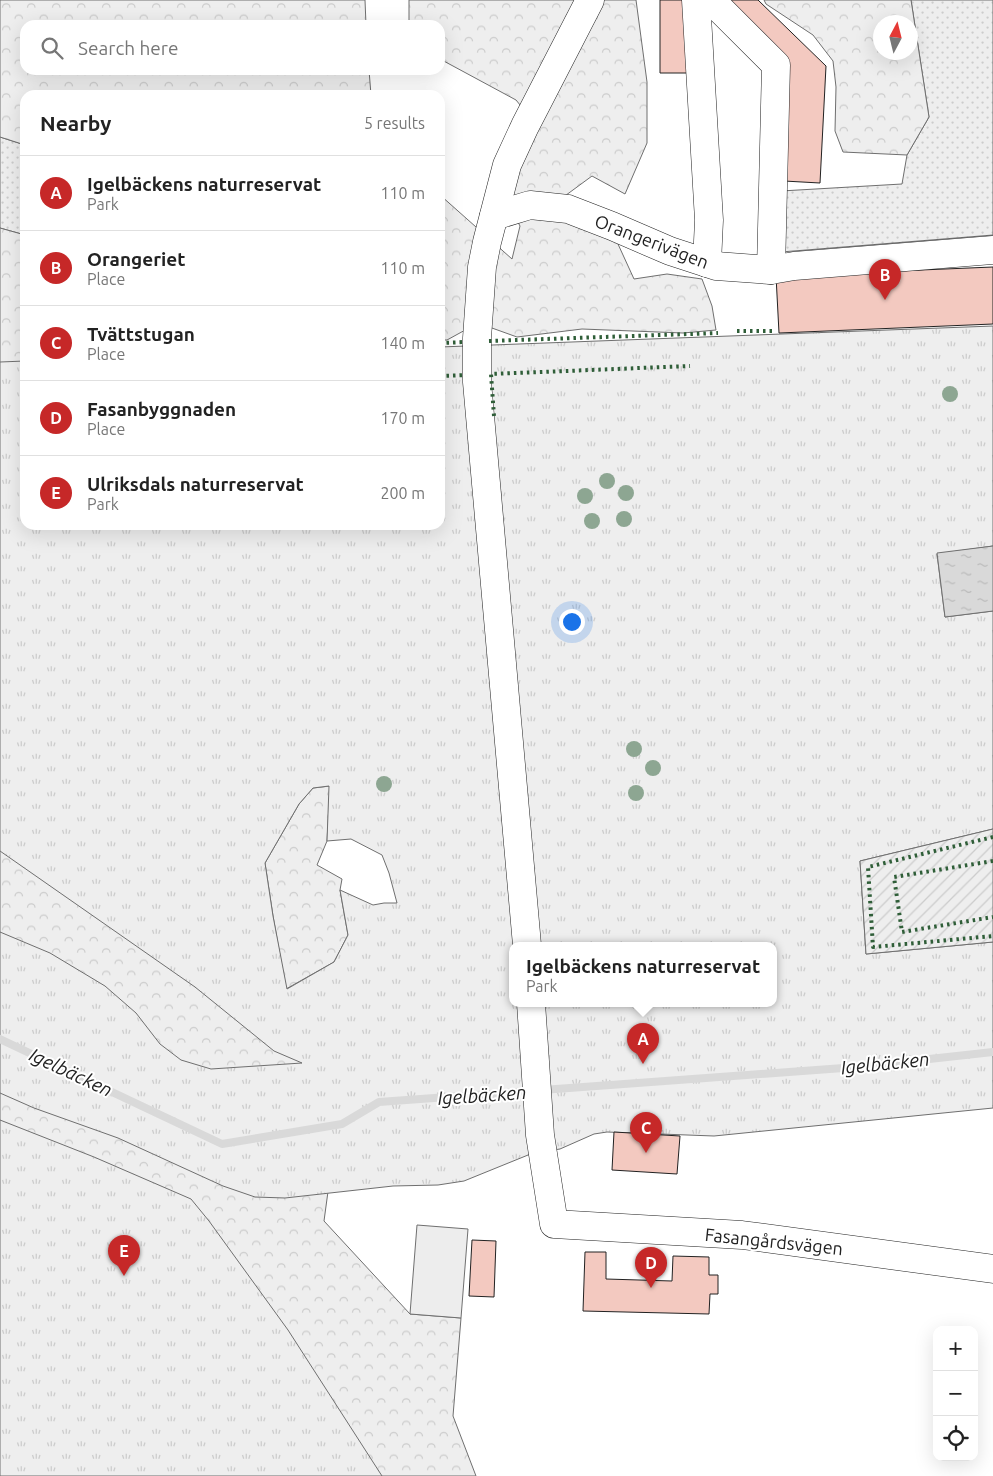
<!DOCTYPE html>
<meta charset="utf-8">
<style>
body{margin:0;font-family:Ubuntu,sans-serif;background:#f6f6f6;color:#222}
.controls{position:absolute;right:15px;bottom:15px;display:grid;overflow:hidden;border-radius:10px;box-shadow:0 5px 20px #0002}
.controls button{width:45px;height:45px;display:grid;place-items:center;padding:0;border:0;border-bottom:1px solid #e0e0e0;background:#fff;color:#222;font:25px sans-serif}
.compass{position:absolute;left:873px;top:15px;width:45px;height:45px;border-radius:50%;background:#fff;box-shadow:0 5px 20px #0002;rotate:7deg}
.you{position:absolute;left:571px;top:621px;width:18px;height:18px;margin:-12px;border:4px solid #fff;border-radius:50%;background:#1a73e8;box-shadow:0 0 0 8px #1a73e833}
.badge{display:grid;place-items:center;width:32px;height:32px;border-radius:50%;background:#c62828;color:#fff;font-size:16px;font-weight:700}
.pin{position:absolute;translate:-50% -41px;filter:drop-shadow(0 1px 2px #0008)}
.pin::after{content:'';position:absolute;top:26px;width:18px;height:15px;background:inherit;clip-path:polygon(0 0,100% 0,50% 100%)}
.popup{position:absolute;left:509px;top:942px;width:268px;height:65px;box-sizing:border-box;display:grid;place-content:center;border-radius:10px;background:#fff;filter:drop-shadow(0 1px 4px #0005);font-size:16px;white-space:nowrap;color:#767676}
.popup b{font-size:19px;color:#222}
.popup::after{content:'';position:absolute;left:50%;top:100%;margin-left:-10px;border:10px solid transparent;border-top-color:#fff}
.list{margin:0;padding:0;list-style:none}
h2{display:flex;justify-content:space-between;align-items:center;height:65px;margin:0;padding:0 20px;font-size:21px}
h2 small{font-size:16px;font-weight:400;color:#767676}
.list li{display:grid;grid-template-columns:32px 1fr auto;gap:15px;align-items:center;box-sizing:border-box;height:75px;padding:0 20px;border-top:1px solid #e0e0e0}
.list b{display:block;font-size:19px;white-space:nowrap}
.list p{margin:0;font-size:16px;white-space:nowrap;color:#767676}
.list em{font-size:16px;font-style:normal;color:#767676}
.icon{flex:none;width:28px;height:28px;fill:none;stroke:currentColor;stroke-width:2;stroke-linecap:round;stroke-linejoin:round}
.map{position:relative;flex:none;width:993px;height:1476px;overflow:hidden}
.search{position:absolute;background:#fff;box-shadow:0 5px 20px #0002;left:20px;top:20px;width:425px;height:55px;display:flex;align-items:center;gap:12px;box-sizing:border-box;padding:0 18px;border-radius:15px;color:#767676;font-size:19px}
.panel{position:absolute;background:#fff;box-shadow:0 5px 20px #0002;left:20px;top:90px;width:425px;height:440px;border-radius:15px}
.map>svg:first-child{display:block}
.grass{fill:url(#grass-dots);stroke:#6f6f6f}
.forest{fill:url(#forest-crowns);stroke:#6f6f6f;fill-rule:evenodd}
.park{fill:url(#park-tufts);stroke:#6f6f6f;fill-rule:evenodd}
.garden{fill:url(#garden-furrows);stroke:#6f6f6f}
.parking{fill:#ededed;stroke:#6f6f6f}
.water{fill:url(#water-ripples);stroke:#6f6f6f}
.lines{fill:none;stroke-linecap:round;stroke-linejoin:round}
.stream{stroke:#d9d9d9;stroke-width:8}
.building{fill:#f3c9c0;stroke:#222}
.minor-casing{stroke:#222;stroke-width:29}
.minor{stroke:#fff;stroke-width:28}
.hedge{stroke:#2f5e38;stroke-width:4;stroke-dasharray:2.5 4;stroke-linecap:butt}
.tree{fill:#8da692}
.labels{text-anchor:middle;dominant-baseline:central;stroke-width:4;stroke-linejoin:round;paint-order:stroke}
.street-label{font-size:18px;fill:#222;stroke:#fff}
.water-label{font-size:19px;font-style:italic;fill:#222;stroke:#fff}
</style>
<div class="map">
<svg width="993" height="1476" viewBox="0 0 993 1476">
<defs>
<pattern id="grass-dots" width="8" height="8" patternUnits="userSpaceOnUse" patternTransform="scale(1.25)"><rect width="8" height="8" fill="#eee"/><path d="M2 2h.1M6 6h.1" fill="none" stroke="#ccc" stroke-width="1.8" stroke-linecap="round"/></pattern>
<pattern id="forest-crowns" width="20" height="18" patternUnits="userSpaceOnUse" patternTransform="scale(1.25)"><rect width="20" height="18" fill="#eee"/><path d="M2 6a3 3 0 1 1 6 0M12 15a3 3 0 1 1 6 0" fill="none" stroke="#ccc"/></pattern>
<pattern id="park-tufts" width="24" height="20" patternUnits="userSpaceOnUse" patternTransform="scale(1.25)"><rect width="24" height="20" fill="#eee"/><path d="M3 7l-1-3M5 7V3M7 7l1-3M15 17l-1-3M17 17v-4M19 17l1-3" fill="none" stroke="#ccc"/></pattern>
<pattern id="garden-furrows" width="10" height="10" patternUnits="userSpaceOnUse" patternTransform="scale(1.25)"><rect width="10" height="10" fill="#eee"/><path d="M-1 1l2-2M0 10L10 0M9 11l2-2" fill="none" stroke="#ccc"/></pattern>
<pattern id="water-ripples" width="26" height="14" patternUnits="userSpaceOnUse" patternTransform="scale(1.25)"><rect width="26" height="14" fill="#d9d9d9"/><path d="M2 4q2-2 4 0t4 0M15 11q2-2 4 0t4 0" fill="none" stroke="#bababa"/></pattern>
</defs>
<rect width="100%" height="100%" fill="#fff"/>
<g class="grass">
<path d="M911 0H993V235L781 252V191L902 184 907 155 929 117Z"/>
<path d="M0 137 25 145V235L0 228Z"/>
</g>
<g class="forest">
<path d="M0 0H365L366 25H25V70H369L371 95H25V145L0 137Z"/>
<path d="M409 0H636L647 82V143L625 194 592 176 558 201 607 220 634 279 667 274 702 279 712 306 716 330 683 333 582 329 517 337 478 323 447 340H440V195L512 259 520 226 494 176 539 128 516 100 440 59V25H409Z"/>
<path d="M764 0H911L929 117 907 155 843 152 835 131 836 87 833 61 813 35 766 4ZM910 22V52H880V22Z"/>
<path d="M0 228 25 235V525L195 987 716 1119 332 1162 324 1221 410 1314 461 1318 453 1416 476 1476H0Z"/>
<path d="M330 786 327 841 317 865 342 879 340 890 348 935 334 962 286 989 273 916 265 863 299 804 313 788Z"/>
</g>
<g class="park">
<path d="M993 326V546L937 554 945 617 993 611V829L860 861 866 954 993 942V1108L714 1136 607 1132 594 1134 560 1149 533 1153 464 1181 438 1185 393 1186 285 1198 255 1197 223 1186 118 1138 34 1108 0 1093V932L50 953 105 986 136 1013 160 1044 181 1060 211 1069 302 1063 274 1051 195 987 0 851V362L25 361V525H440V347ZM329 786 327 841 351 839 382 855 389 873 397 903H384L373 905 340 890 348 935 334 962 287 989 273 916 265 863 299 804 313 788ZM513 945H773V1003H513Z"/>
<path d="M0 1120 94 1157 191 1199 209 1221 288 1330 382 1476H0Z"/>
</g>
<path class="garden" d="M993 829V942L866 954 860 861Z"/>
<path class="parking" d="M417 1225 468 1229 461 1318 410 1314Z"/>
<path class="water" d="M993 546V611L945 617 937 553Z"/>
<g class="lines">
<path class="stream" d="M0 1039 222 1144 342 1124 379 1102 857 1067 993 1052"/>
</g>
<g class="building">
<path d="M660 0H689L690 73H660Z"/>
<path d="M722 0H758L826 66 820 183 784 181 789 67Z"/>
<path d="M993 267V324L779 333 776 276Z"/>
<path d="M614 1132 680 1136 677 1174 612 1170Z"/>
<path d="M472 1240 496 1241 494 1297 469 1296Z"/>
<path d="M585 1252H606V1279L672 1281 673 1256 709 1257V1275H718V1294H710L709 1314 583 1311Z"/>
</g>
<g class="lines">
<defs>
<g id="minor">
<path d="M696 0 709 220 707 263"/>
<path d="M711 0 776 65 771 270"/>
<path d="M494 216 530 205 568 209 612 226 670 251 716 266 771 270 794 266 993 250"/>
<path d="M527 945 477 382V338L482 267 487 242 507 165 525 126 590 0"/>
<path d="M531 1003 540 1135 554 1224 742 1235 993 1269"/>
</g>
</defs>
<use href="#minor" class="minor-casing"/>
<use href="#minor" class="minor"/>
<g class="hedge">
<path d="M737 331H776"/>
<path d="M489 341 718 333"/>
<path d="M440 343 465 342"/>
<path d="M440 376 466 375"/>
<path d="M494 416 491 374 690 366"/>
<path d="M993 837 868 867 873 947 993 936"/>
<path d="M993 861 894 877 902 932 993 917"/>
</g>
</g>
<g class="tree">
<circle cx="950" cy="394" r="8"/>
<circle cx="607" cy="481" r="8"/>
<circle cx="626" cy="493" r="8"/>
<circle cx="585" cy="496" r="8"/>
<circle cx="624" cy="519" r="8"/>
<circle cx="592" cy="521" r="8"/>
<circle cx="634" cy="749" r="8"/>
<circle cx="653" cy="768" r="8"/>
<circle cx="384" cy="784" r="8"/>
<circle cx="636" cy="793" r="8"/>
</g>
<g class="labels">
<g class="street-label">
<text transform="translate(652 241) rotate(21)">Orangerivägen</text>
<text transform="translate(774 1241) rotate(6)">Fasangårdsvägen</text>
</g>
<g class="water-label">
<text transform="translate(885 1063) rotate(-6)">Igelbäcken</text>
<text transform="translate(71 1072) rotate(25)">Igelbäcken</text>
<text transform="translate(482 1095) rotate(-4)">Igelbäcken</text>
</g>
</g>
</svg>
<div class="controls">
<button>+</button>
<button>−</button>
<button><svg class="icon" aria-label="locate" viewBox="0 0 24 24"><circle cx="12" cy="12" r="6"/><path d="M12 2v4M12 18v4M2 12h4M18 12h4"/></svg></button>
</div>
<svg class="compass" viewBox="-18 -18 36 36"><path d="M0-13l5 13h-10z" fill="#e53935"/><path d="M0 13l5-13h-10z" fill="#767676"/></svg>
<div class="you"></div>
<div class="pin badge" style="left:643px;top:1064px">A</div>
<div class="popup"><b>Igelbäckens naturreservat</b>Park</div>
<div class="pin badge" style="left:885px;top:300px">B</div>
<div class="pin badge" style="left:646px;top:1153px">C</div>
<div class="pin badge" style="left:651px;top:1288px">D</div>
<div class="pin badge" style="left:124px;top:1276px">E</div>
<div class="search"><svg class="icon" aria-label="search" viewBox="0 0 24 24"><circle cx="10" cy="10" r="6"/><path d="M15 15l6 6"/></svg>Search here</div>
<section class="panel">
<h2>Nearby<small>5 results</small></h2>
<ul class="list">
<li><span class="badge">A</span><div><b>Igelbäckens naturreservat</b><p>Park</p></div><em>110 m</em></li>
<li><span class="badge">B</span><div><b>Orangeriet</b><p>Place</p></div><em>110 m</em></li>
<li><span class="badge">C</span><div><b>Tvättstugan</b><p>Place</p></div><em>140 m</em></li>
<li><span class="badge">D</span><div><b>Fasanbyggnaden</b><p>Place</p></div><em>170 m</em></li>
<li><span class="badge">E</span><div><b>Ulriksdals naturreservat</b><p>Park</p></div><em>200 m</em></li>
</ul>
</section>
</div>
